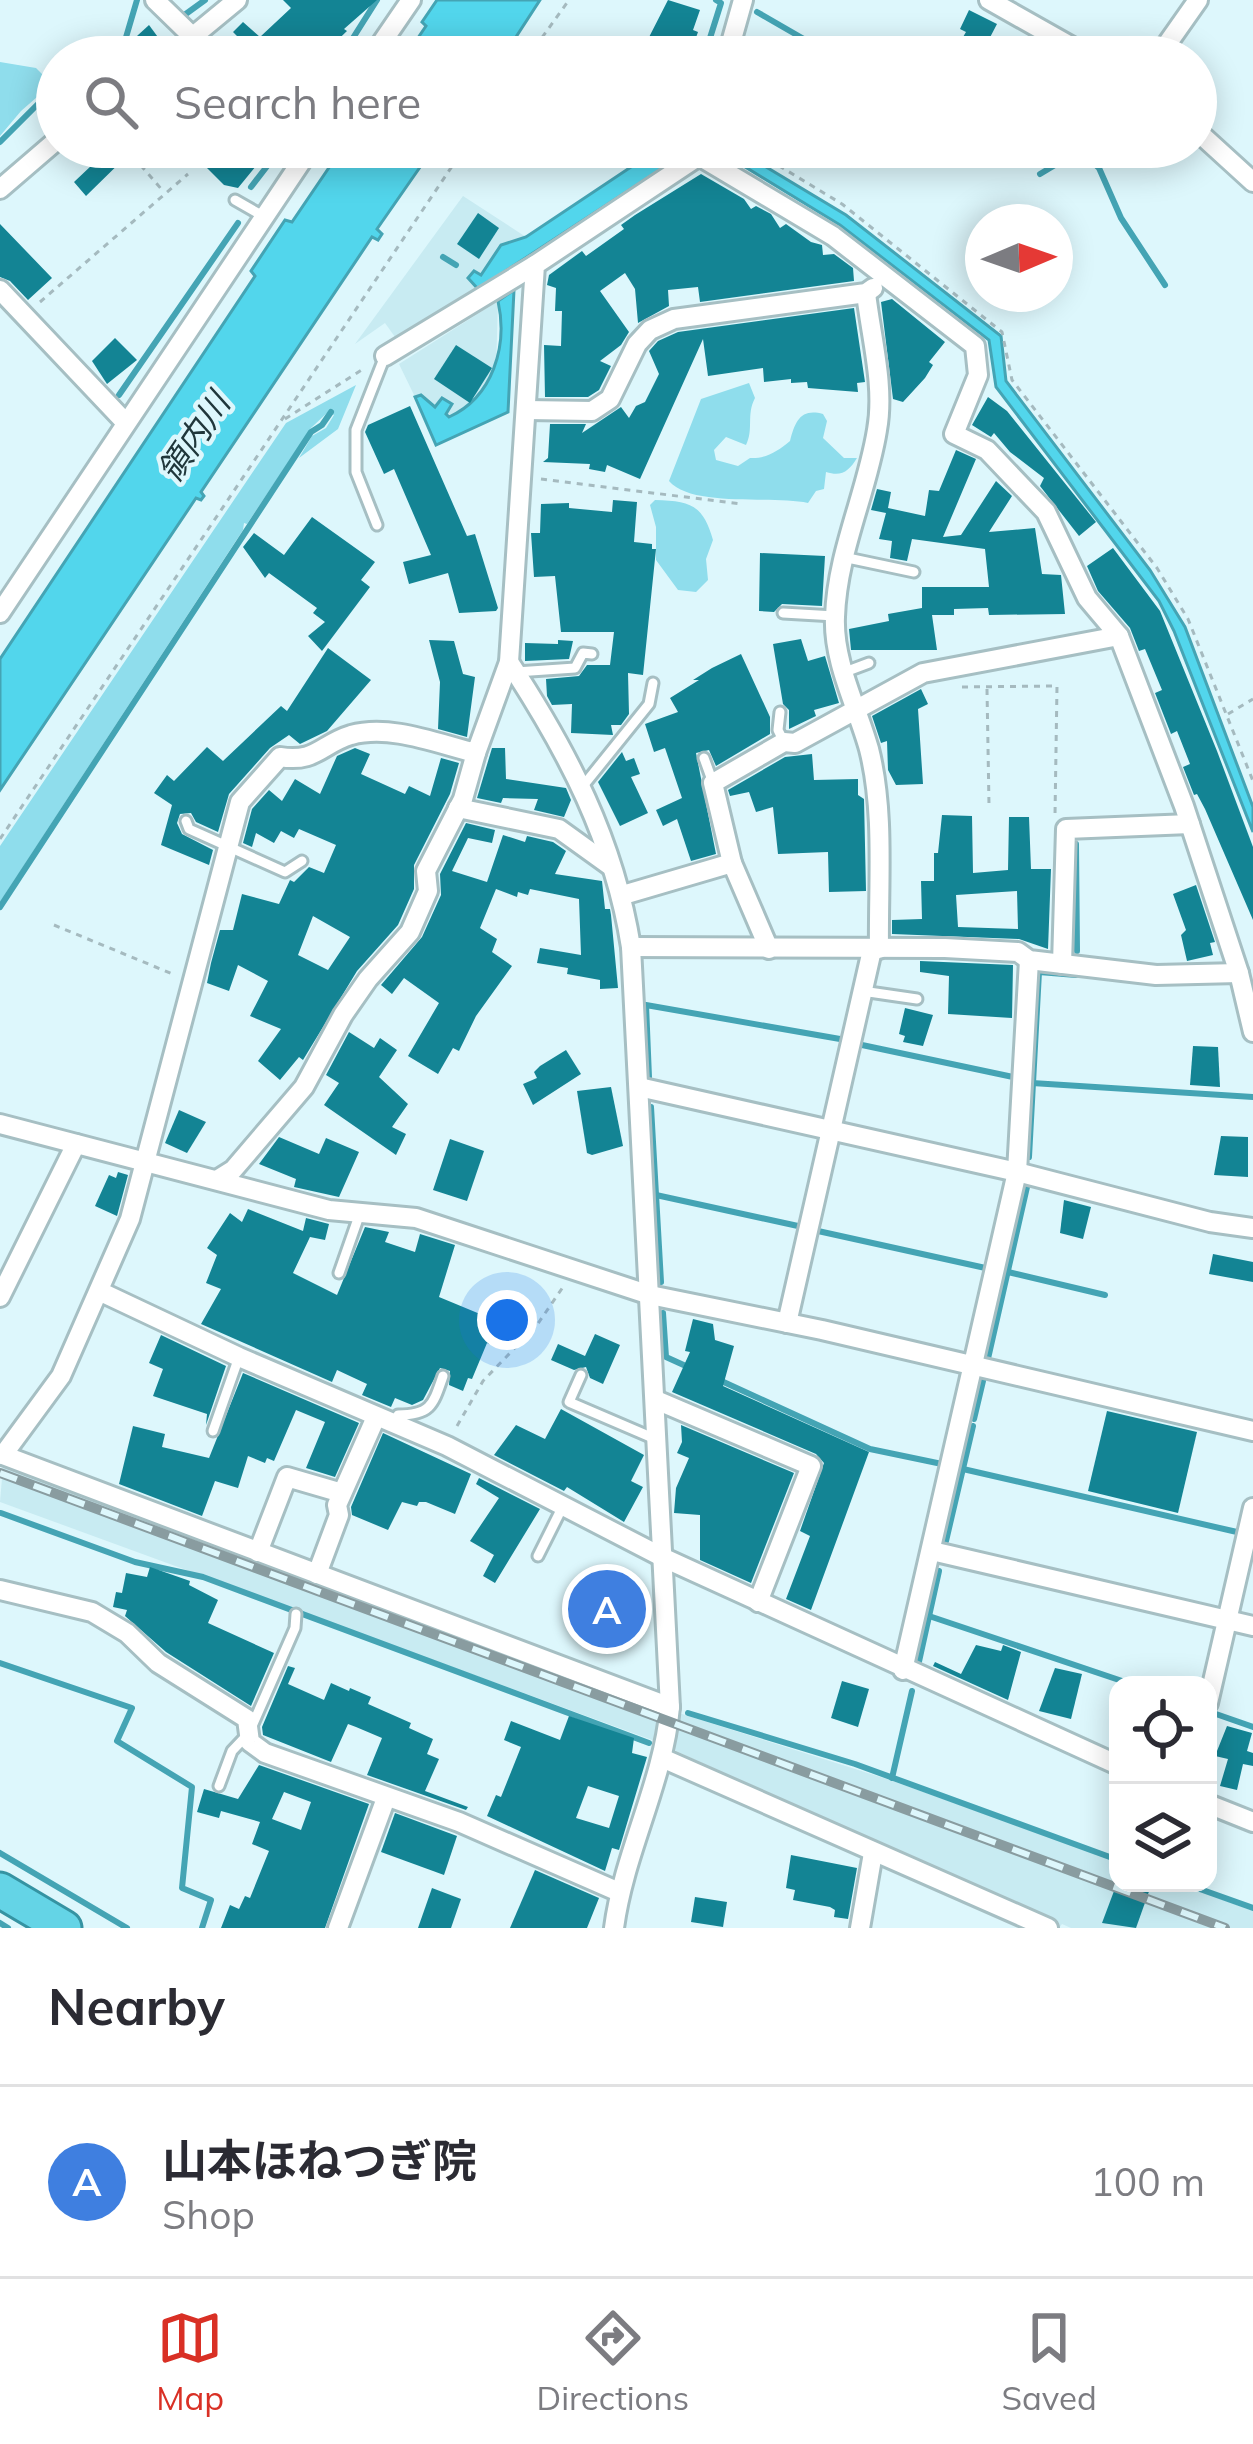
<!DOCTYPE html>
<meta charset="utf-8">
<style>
body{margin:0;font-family:Mulish,"Noto Sans JP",sans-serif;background:#f7f7f7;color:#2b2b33}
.controls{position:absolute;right:36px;bottom:36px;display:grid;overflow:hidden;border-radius:24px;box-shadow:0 6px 30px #0003}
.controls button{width:108px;height:108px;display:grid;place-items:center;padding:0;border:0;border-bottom:3px solid #e1e1e2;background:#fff;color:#2b2b33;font:60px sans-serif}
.compass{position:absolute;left:965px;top:204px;width:108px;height:108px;border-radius:50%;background:#fff;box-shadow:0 6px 30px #0003;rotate:88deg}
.you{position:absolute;left:507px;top:1320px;width:42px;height:42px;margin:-30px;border:9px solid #fff;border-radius:50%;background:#1a73e8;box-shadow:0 0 0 18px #1a73e833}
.badge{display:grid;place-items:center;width:78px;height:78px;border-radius:50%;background:#d93025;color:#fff;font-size:39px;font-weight:700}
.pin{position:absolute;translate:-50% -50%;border:6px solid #fff;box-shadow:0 3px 12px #0006}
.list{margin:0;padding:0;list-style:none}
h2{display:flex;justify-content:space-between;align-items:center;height:156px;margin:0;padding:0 48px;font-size:51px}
h2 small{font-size:39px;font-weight:400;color:#7c7c81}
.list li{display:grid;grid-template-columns:78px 1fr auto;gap:36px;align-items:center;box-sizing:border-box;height:192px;padding:0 48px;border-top:3px solid #e1e1e2}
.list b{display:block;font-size:45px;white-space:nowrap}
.list p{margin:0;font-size:39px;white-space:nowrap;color:#7c7c81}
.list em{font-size:39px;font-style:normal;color:#7c7c81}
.icon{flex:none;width:66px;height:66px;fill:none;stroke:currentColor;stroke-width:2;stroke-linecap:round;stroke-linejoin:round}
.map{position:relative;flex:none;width:1253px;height:1928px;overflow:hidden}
.search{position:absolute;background:#fff;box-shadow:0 6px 30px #0003;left:36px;right:36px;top:36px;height:132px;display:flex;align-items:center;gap:30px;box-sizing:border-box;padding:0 42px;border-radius:66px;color:#7c7c81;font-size:45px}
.sheet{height:348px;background:#fff}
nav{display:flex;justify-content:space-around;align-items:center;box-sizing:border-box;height:168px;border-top:3px solid #e1e1e2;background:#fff;font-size:33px;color:#7c7c81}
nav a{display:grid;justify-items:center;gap:6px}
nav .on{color:#d93025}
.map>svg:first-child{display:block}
.built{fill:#c8ebf2}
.green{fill:#8fddec}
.water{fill:#52d6ec;stroke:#44a4b4;stroke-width:3}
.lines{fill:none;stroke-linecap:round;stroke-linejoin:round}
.stream{stroke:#44a4b4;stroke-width:6}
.building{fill:#138494;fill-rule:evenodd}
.service-casing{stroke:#a6bfc3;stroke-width:15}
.minor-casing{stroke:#a6bfc3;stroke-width:24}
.trunk-casing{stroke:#3593a2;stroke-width:39}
.path{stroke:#a5babf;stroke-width:3;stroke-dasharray:6 6;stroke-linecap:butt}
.service{stroke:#fff;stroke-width:9}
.minor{stroke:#fff;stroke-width:18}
.trunk{stroke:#64d4e6;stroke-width:33}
.rail-casing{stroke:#899ca0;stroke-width:10}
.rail{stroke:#ddf7fc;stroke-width:6;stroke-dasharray:18;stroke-linecap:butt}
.labels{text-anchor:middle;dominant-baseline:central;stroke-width:9;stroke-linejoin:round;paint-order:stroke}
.water-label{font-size:33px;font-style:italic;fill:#20373b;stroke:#ddf7fc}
</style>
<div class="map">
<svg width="1253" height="1928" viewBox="0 0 1253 1928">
<rect width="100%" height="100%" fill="#ddf7fc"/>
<g class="built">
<path d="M463 196 526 237 501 245 481 275 474 271V285L478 289 395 337 385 323 355 344Z"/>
<path d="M498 301 496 370 473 406 449 417 442 398 436 407 421 396 415 397 399 364Z"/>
<path d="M3 1466 662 1712 655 1741 0 1502Z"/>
<path d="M682 1714 890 1780 1118 1862V1883H1177L1253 1911V1928H1071L1062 1924 1059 1928 676 1751 672 1742 678 1715Z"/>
</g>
<g class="green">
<path d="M0 62 36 68 52 84 21 111 0 136Z"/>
<path d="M749 383 755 398C746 415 754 429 746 445L726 437 714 450 716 460 738 466 750 458C766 459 778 451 790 441 795 421 801 408 823 414L827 421 823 438 844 458H857C849 471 842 477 826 472L824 489 816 491 808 503C773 495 692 508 669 481L701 399Z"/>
<path d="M356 385 338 429 299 458 312 436 326 428 334 415 328 412 311 428 247 524 244 523 243 530 0 902V846L286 423Z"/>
<path d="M655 500C691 501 703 505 713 540L706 559 708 580 696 592 678 590 656 560V527L650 505Z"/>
</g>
<g class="water">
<path d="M437 0H540L503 57H405L426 26 422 22Z"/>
<path d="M343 147H434L377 229 382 234 378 240 372 237 201 492 204 496 201 500 196 498 0 790V659L255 276 251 271 285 220 292 222Z"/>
<path d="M661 147H687L669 164 478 289 468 278 474 271 481 275 501 245 526 237Z"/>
<path d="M705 147H733L846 215 1001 336 1006 381 1150 570 1185 627 1253 807V832L1174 631 1159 601 996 387 989 340 840 225 719 151Z"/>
<path d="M514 290 508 412 436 445 415 397 421 395 435 407 442 398 452 404 446 414 449 417C493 397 508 346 498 301Z"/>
</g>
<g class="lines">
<g class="stream">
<path d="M757 12 835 57"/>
<path d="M183 16 205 0"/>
<path d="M102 57 124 44 137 0"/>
<path d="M341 57 377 0"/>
<path d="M704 57 721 3 716 0"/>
<path d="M0 142 57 85"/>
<path d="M1040 174 1080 150 1099 168 1121 218 1165 285"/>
<path d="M251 187 268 165"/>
<path d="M443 257 456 265"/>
<path d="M119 395 238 223"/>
<path d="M1076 844 1077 951"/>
<path d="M0 907 311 432 322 425 331 412"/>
<path d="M862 1045 1013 1077"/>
<path d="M649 1077 646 1005 840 1039"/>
<path d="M1032 1083 1253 1097"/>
<path d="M651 1107 661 1282"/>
<path d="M1029 1157 1039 972 1076 975"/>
<path d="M656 1195 798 1226"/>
<path d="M818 1231 990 1269"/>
<path d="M1008 1272 1105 1295"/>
<path d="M663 1313 666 1357 688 1367"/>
<path d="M987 1363 1027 1187"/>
<path d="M717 1379 870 1449 942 1464"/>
<path d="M974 1419 983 1381"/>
<path d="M963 1469 1237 1532"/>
<path d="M1 1513 135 1562 203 1577 649 1743"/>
<path d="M946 1541 973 1426"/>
<path d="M929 1616 1134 1685"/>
<path d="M0 1663 132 1708 117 1741 192 1787 182 1888 211 1900 202 1928"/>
<path d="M918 1666 939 1571"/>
<path d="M688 1713 855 1764 1118 1860"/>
<path d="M1216 1714 1253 1727"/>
<path d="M892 1778 912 1691"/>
<path d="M0 1853 127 1928"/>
<path d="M1183 1883 1253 1908"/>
<path d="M0 1923 8 1928"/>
</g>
</g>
<g class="building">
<path d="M283 0H377L344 29 347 31 320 57H221L239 38 233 32 243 22 260 37 291 8Z"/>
<path d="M668 0 700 10 693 30 698 32 692 49 686 47 683 57H670L645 45Z"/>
<path d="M969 10 997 24 985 47 963 37 966 32 960 29Z"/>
<path d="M149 25 163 44 155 57H114Z"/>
<path d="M92 147H136L86 196 74 182 92 165 83 155Z"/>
<path d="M162 147H262L256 153 260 161 238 188 224 185 195 156 183 168Z"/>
<path d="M701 174 744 199 751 209 756 206 771 214 780 228 786 224 811 242 822 245 823 255 834 254 853 268 854 281 700 302 698 287 668 290 669 306 638 323 635 289 625 273 600 291 629 332 621 345 600 361 611 366 599 390 588 397H545L544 345 561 346 562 311H555L556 288 547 285 549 275 582 251 586 256 624 229 621 225 635 215Z"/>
<path d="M478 213 499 228 479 259 457 244Z"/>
<path d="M0 224 52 278 28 300 10 281 0 277Z"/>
<path d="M892 299 945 342 929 362 933 365 925 378 903 402 893 399 881 302Z"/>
<path d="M854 308 865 382 857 383 858 392 808 388 807 382 791 383V379L764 382 763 368 708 376 703 339 640 479 607 465 605 472 589 469 590 464 543 462 548 458 550 424H586L582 433 621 407 629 418 636 406 645 402 659 374 649 351 658 341 678 332Z"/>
<path d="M115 338 137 360 107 384 92 361Z"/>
<path d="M456 345 492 368 470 403 434 379Z"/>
<path d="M988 397 1007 411 1096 522 1079 536 1040 486 1044 478 1010 452 994 433 991 437 972 425Z"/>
<path d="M410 406 467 536 475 534 498 608 496 611 459 613 448 573 409 584 403 562 431 555 394 469 384 474 365 432 368 425Z"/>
<path d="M956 450 976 459 943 537 961 535 996 481 1012 496 989 532 1035 528 1042 574 1061 575 1065 614 989 615 988 608 954 609V615H932L937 650H851L849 629 889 621 888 614 922 608V587H989L985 549 912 539 907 561 890 558 892 541 879 539 886 513 871 510 877 489 891 492 888 508 925 516 929 490 939 491Z"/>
<path d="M613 500 637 502 634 542 652 544V549H656L643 675 628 673 629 714 621 725H611L613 735 571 733 572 704 552 705 547 696 546 679 579 676 587 665H610L614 632H561L555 576 534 577 531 533H540L541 504 569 503V508L612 512Z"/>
<path d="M312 517 375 562 361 580 370 587 322 651 308 636 325 622 313 613 317 608 269 573 265 578 243 547 254 533 284 555Z"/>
<path d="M1113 548 1160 611 1217 751 1253 847V920L1205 809 1197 794 1194 795 1183 767 1190 764 1177 731 1171 734 1155 693 1162 690 1145 649 1139 651 1130 628 1098 591 1087 566Z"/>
<path d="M760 553 825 556 822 606 782 604 774 612 759 611Z"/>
<path d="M801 639 808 661 825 656 839 703 814 710 816 716 789 729V710L783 704 773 644Z"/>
<path d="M429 640 454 641 463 674 475 677 467 737 438 729 440 682Z"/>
<path d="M558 640 573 641 569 659 525 661V643L558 644Z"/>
<path d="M328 648 371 680 327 731 300 744 289 735 270 748 229 794 218 832 196 822 191 813 180 814 177 823 182 834 213 850 209 865 161 845 172 805 154 793 167 775 174 781 207 747 223 761 281 706 287 711Z"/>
<path d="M741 654 770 717V734L716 766 709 750 696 753 716 854 691 861 677 819 663 826 656 810 682 798 665 748 654 752 645 724 678 712 670 698 699 680H693L712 668Z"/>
<path d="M921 689 928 704 918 709 923 784 896 785 888 770 887 741 881 743 872 716Z"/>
<path d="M355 748 370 754 361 774 405 794 409 786 430 796 441 758 459 763 450 794 414 865V889L398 925 357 971 303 1060 299 1057 280 1080 258 1061 281 1029 250 1016 268 981 238 965 229 991 207 983 211 963 220 930H233L242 894 279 904 290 880 294 882 309 867 324 873 336 845 299 829 294 838 281 831 274 843 256 833 252 847 243 843 252 809 269 790 282 801 295 779 320 794 337 756ZM313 916 350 937 328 970 298 955Z"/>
<path d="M492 748H505L506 779 566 788 571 800 564 817 534 810 538 799 503 798 501 803 477 798Z"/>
<path d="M622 752 626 761 634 758 640 774 631 777 648 813 620 826 598 782Z"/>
<path d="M812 754 814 780 858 779V795L864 799 866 891 829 892 828 852 778 854 773 807 756 812 749 792 730 796 728 790 785 757Z"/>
<path d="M942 815 972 816 973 873 1008 870 1009 817H1029L1031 869H1051L1048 949 1019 939 892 934V920L922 919 921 881H934V853H938ZM1017 891 1018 929 958 927 956 895Z"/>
<path d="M466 823 495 830 492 843 468 838 452 871 487 882 503 835 525 842 527 836 553 842 566 851 555 874 602 881 605 909H610L611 915 618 988 600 989V980L567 974 568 968 537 963 540 948 581 955 579 899 530 889 528 895 518 892 517 897 496 889 480 928 497 939 492 952 512 966 476 1016 459 1051 453 1048 438 1074 408 1056 439 1003 404 978 392 994 381 985 422 937 441 895 440 874Z"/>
<path d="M1196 885 1215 942 1210 943 1213 955 1187 961 1181 935 1186 930 1173 894Z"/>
<path d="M920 961 1013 965 1012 1018 948 1014 949 976 920 972Z"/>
<path d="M905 1008 933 1015 923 1046 903 1042 905 1036 899 1034Z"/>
<path d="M349 1032 374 1048 380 1038 397 1050 379 1077 408 1104 392 1127 406 1134 396 1155 324 1105 339 1083 326 1075Z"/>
<path d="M1193 1046 1218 1047 1220 1087 1190 1085Z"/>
<path d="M566 1050 581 1074 533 1105 523 1084 537 1078 534 1072 540 1066Z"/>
<path d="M611 1087 623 1146 592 1155 587 1153 577 1091Z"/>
<path d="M179 1110 206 1122 187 1153 165 1143Z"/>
<path d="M1221 1136 1248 1137V1177L1214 1175Z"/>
<path d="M279 1137 319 1154 326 1138 359 1152 339 1197 294 1187 296 1179 259 1164Z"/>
<path d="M450 1139 484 1151 467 1201 433 1190Z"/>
<path d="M118 1172 128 1175 117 1216 95 1206 109 1175 116 1178Z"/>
<path d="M1064 1200 1091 1207 1083 1239 1060 1233Z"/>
<path d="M248 1209 303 1231 306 1218 329 1224 325 1240 310 1237 293 1273 337 1295 365 1227 389 1232 385 1242 415 1252 420 1234 455 1245 439 1297 480 1314 478 1318 506 1330 498 1348 487 1343 472 1379 468 1378 463 1391 449 1385 450 1371 440 1368 423 1400 412 1405 395 1398 391 1407 362 1395 367 1384 337 1370 332 1382 201 1324 221 1289 206 1283 217 1255 207 1248 230 1213 242 1222Z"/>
<path d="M1213 1254 1253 1262V1282L1209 1274Z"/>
<path d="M693 1319 713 1324 715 1340 734 1346 723 1386 869 1452 811 1610 786 1599 810 1536 800 1531 824 1463 816 1454 672 1392 690 1352 685 1351Z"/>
<path d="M595 1334 620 1345 603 1384 590 1378 586 1367 574 1370 551 1360 558 1344 585 1356Z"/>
<path d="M161 1335 226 1366 206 1425 207 1414 153 1396 163 1369 149 1363Z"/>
<path d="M243 1373 359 1423 335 1477 306 1468 325 1422 296 1410 274 1461 267 1458 265 1463 248 1456 238 1488 215 1481 202 1516 119 1484 133 1426 165 1434 162 1447 209 1458Z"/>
<path d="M561 1409 644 1455 631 1481 643 1487 624 1522 567 1487 564 1491 494 1455 516 1425 545 1439Z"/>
<path d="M1107 1411 1197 1432 1178 1513 1088 1491Z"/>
<path d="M681 1425 794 1473 751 1583 700 1560V1515L674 1513 676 1488 689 1458 677 1453 682 1442Z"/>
<path d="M383 1433 471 1474 455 1514 426 1502H419L417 1506 402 1502 388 1530 352 1515 351 1507Z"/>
<path d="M479 1478 540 1509 495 1583 483 1576 494 1555 470 1541 499 1498 476 1484Z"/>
<path d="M150 1567 190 1581 189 1585 218 1600 208 1623 274 1653 251 1706 166 1652 125 1616 127 1610 113 1607 116 1592 122 1593 126 1573 147 1577Z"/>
<path d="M603 1579 622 1588 609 1621 617 1625 609 1641 575 1624 592 1581 601 1582Z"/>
<path d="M976 1645 1001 1651 1003 1645 1021 1652 1008 1700 933 1666 935 1662 961 1674Z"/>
<path d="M288 1666 295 1668 288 1684 324 1700 331 1683 349 1691 350 1688 371 1697 368 1704 411 1723 409 1728 433 1739 427 1754 439 1759 425 1791 468 1807 466 1810 367 1775 382 1738 356 1727 348 1724 331 1762 263 1735 262 1727Z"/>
<path d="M1055 1668 1082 1674 1071 1719 1039 1711Z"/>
<path d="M842 1681 869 1689 858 1727 831 1718Z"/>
<path d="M569 1716 634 1738 632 1753 647 1757 619 1850 612 1848 605 1871 487 1816 496 1795 501 1797 521 1747 504 1740 511 1721 560 1740ZM588 1786 619 1796 609 1828 576 1818Z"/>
<path d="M1227 1726 1252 1733 1247 1751 1253 1753V1766L1243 1764 1237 1790 1220 1786 1228 1759 1215 1756Z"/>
<path d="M259 1765 369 1804 325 1928H221L230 1905 239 1909 245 1896 250 1898 269 1851 252 1844 260 1822 221 1811 219 1818 197 1812 204 1789 238 1799ZM284 1792 311 1802 301 1830 272 1819Z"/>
<path d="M395 1813 457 1836 444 1875 381 1852Z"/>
<path d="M791 1855 857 1868 848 1919 834 1917 835 1910 830 1907 793 1900 795 1890 786 1888Z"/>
<path d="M535 1870 599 1898 587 1928H510Z"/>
<path d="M1117 1883H1152L1136 1928 1102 1923Z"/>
<path d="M432 1888 461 1899 451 1928H418Z"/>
<path d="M695 1897 727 1902 723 1927 691 1922Z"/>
</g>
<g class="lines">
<defs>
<g id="service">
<path d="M271 150 299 161"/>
<path d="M235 200 263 216"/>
<path d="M377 525 356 472V430L385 356"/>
<path d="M843 557 914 572"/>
<path d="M783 613 835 616"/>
<path d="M516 672 575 668 583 653 592 654"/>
<path d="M845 672 869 663"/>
<path d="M780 712 778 730 784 742"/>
<path d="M704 758 713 783"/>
<path d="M583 786 649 704 653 683"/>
<path d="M186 821 189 829 285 872 302 861"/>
<path d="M862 991 917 999"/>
<path d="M339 1273 360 1213"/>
<path d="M581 1375 569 1402 653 1438"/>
<path d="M393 1424 398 1415C431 1415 433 1405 443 1376"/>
<path d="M213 1431 239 1357"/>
<path d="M538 1556 563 1506"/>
<path d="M219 1786 232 1751 249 1733 295 1628 296 1614"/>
</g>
<g id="minor">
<path d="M155 0 193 37"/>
<path d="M989 0 1090 57"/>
<path d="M168 57 237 0"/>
<path d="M372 57 411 0"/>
<path d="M727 57 743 0"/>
<path d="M1158 57 1198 0"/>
<path d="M1196 130 1253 182"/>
<path d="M699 156 833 236 975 346 978 375 954 434 987 450 1046 512 1087 598 1119 636 1184 806 1239 973 1253 1032"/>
<path d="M0 189 57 140"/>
<path d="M0 290 125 422"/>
<path d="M866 293C871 337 885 386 877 430 867 493 837 552 835 617 833 662 857 706 869 749 885 812 878 884 879 949"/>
<path d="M385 356 535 265"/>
<path d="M527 410 592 411 610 399 637 344 650 330 674 319 866 293 873 288"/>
<path d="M0 613 311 147"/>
<path d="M509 662C568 752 614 840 631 947L670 1707C663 1784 624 1852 614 1928"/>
<path d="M458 808 559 829 609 865"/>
<path d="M732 863 769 949"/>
<path d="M623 895 732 863 713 783 784 742 795 743 923 673 1119 636"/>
<path d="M631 947 945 948 1018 952 1029 960 1156 975 1239 973"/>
<path d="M1062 964 1066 829 1190 824"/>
<path d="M639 1087 1017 1172 1210 1222 1253 1228"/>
<path d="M0 1124 329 1210 416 1218 650 1295 822 1330 1253 1431"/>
<path d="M217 1180 233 1170 304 1087 343 1015 368 979 410 932 428 891 426 871 463 799 476 753"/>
<path d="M101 1292 239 1357 447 1446 664 1558 1118 1765"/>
<path d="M0 1297 76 1144"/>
<path d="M787 1323 872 950"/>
<path d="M656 1400 811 1466 758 1602"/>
<path d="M0 1454 670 1707"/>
<path d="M3 1455 61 1376 130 1219 240 802 280 757C316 763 321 744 351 735 391 724 438 744 476 753L509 662 535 265 699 156 702 147"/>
<path d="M932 1551 1253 1626"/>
<path d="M258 1552 287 1477 342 1493"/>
<path d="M317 1574 339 1515 337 1505 376 1417"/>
<path d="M0 1590 92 1612 127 1633 158 1663 247 1719 250 1742 265 1753 459 1822 619 1892"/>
<path d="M903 1670 1017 1172 1029 960"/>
<path d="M1208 1703 1253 1508"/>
<path d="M662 1758 1048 1928"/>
<path d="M1208 1804 1253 1822"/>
<path d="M338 1928 386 1798"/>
<path d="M860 1928 873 1853"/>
</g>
<path id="trunk" d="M0 1890 64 1928"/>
</defs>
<use href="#service" class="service-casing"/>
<use href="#minor" class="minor-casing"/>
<use href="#trunk" class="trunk-casing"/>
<g class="path">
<path d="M528 57 569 0"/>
<path d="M125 147 163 191"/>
<path d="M748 147 842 204 1002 332 1012 380 1157 568 1188 619 1253 781"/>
<path d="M40 302 188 174"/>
<path d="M285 419 363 369"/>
<path d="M541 479 741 504"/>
<path d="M962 687 1057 686 1055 815"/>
<path d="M987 689 989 805"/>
<path d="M1228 714 1253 699"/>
<path d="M0 839 465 147"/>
<path d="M54 925 175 975"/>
<path d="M457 1426 483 1381 537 1325 563 1287"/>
</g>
<use href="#service" class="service"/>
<use href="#minor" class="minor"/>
<use href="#trunk" class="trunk"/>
<defs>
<path id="rail" d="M0 1473 1225 1928"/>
</defs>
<use href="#rail" class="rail-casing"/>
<use href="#rail" class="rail"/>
</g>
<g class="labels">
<g class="water-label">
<text transform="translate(193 437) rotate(-56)">領内川</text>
</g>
</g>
</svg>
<div class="controls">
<button><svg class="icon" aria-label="locate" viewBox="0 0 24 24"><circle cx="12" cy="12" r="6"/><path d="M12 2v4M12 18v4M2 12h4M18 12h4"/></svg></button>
<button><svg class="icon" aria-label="layers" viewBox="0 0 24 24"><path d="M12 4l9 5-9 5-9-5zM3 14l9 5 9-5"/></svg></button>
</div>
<svg class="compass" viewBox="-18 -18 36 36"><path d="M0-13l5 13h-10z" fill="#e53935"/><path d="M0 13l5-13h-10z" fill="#7c7c81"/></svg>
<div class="you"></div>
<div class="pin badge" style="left:607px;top:1609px;background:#3f7fe0">A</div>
<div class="search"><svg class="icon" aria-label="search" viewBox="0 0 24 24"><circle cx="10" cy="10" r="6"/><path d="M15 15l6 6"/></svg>Search here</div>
</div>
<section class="sheet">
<h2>Nearby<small></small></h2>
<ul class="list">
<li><span class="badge" style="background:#3f7fe0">A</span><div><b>山本ほねつぎ院</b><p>Shop</p></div><em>100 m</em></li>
</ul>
</section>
<nav>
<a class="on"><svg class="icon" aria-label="map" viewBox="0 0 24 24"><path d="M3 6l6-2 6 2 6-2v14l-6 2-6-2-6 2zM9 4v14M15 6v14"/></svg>Map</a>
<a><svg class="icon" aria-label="directions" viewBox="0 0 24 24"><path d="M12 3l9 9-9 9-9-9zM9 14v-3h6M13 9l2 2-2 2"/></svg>Directions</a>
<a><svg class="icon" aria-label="saved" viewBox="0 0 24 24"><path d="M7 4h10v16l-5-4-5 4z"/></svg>Saved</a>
</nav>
